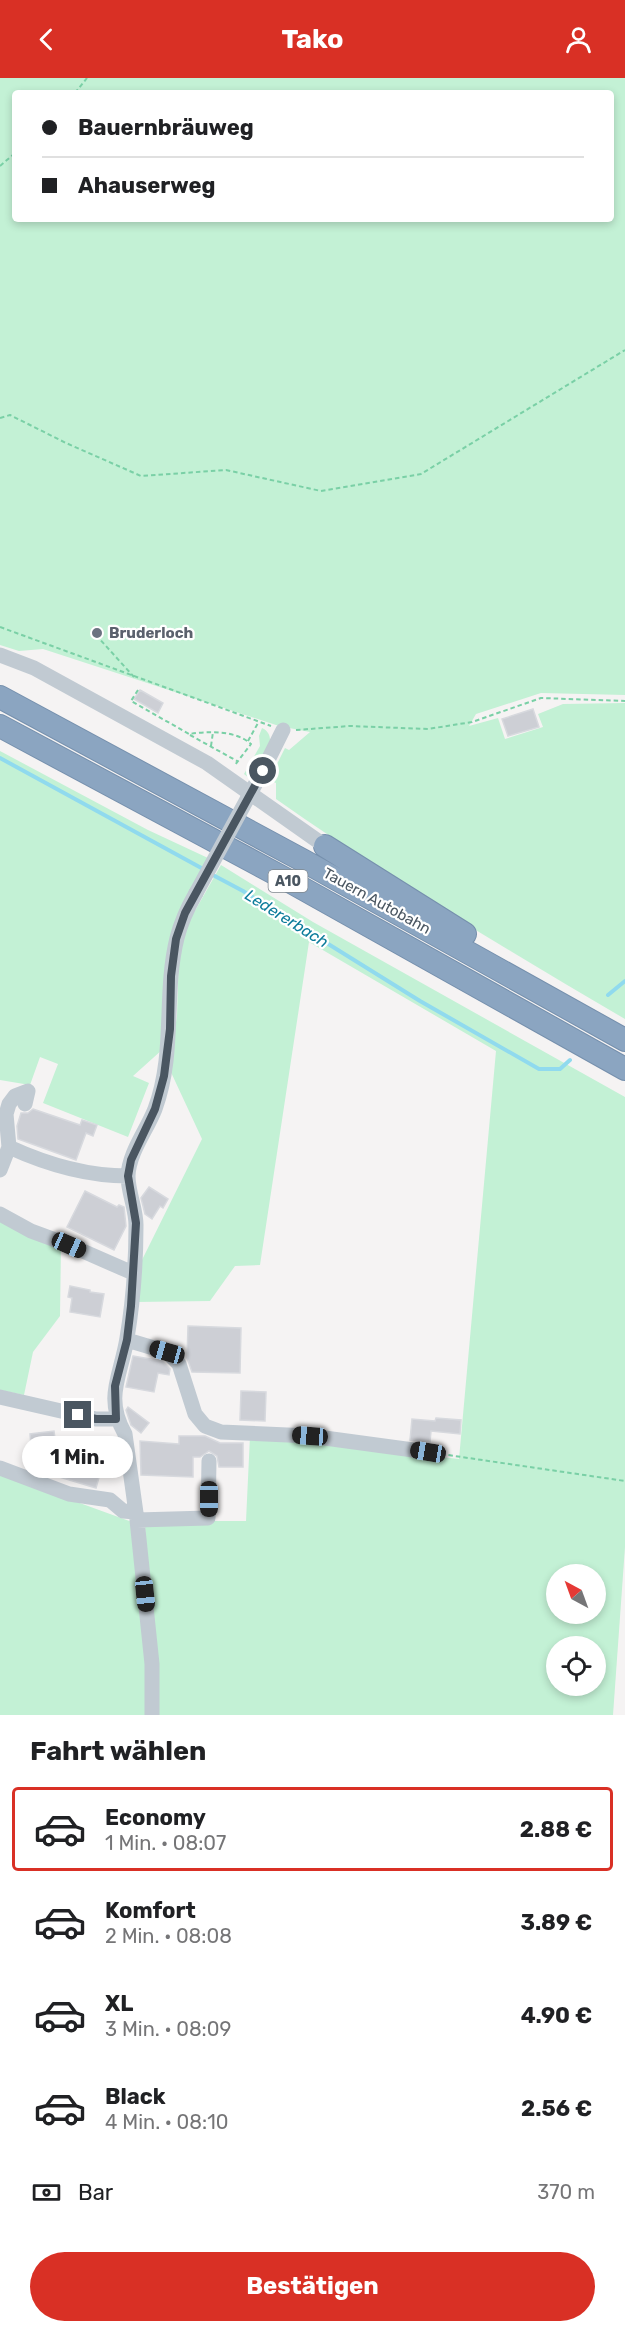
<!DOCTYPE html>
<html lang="de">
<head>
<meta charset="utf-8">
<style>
  :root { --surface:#fff; --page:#f6f6f6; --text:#202124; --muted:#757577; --line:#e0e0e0; --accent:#d93025 }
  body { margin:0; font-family:Rubik,sans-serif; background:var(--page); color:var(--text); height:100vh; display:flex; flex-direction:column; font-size:22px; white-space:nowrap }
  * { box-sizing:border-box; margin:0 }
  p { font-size:20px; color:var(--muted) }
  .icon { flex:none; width:33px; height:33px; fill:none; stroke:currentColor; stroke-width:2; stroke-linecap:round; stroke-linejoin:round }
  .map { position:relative; height:1637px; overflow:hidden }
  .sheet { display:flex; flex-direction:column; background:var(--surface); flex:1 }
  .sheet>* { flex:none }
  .hud { position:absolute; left:12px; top:12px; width:602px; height:132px; border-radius:6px; box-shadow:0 3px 9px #0003; display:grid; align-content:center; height:132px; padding:0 30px; background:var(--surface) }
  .needle { width:39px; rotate:319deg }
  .fabs { position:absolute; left:546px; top:1486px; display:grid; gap:12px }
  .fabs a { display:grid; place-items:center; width:60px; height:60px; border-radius:50%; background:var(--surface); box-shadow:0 3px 9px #0003; font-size:30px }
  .end { position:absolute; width:27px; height:27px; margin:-14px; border:8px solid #4a5661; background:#fff; box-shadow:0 0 0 3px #fff }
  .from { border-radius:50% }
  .bubble { position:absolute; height:42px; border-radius:21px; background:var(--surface); box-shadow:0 3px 9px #0003; font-size:20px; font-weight:700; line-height:42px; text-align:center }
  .car { position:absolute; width:18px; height:36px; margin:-18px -9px; border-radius:8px; box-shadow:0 0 4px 2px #0007; background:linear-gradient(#222 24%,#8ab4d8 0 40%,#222 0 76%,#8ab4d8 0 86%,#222 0) }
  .hud b { display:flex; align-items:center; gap:21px; height:57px; font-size:22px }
  .hud b+b { border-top:2px solid var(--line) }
  .hud i { width:15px; height:15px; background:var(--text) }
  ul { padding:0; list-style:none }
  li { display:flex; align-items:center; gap:18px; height:84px; margin:0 12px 9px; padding:0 18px; border:3px solid transparent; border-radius:6px }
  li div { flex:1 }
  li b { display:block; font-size:22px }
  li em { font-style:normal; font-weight:700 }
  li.current { border-color:var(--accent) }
  li>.icon { width:54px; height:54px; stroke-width:1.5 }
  h2 { padding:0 30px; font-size:27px; line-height:72px }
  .pay { display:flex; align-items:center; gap:15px; height:66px; padding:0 30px; font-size:22px }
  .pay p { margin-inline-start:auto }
  .primary-button { display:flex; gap:12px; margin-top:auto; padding:12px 30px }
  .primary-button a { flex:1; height:69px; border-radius:36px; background:var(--accent); color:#fff; font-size:24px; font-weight:700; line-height:69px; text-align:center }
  header { display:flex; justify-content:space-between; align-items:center; height:78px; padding:0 30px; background:var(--accent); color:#fff; font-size:27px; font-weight:700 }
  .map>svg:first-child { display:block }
  .green { fill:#c3f1d5; fill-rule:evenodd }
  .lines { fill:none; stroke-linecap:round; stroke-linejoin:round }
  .stream { stroke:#90daee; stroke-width:4 }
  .building { fill:#cdcfd5; stroke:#d7d9de; stroke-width:1.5 }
  .highway-casing { stroke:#7690ad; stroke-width:24 }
  .path { stroke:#7ad0a6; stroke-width:2; stroke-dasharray:4.5 3; stroke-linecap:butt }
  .minor { stroke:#c1cad2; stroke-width:15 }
  .highway { stroke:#8ba5c1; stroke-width:22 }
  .minor-bridge { stroke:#c1cad2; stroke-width:15 }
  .route { stroke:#4a5661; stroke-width:8 }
  .worship-dot { fill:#6b7280; stroke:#fff; stroke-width:2 }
  .labels { text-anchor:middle; stroke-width:4.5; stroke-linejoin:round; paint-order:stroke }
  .shield { fill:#fff; stroke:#808990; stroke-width:1.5 }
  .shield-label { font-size:14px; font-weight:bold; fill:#4a5661 }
  .worship-label { font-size:15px; font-weight:bold; fill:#5b616d; stroke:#fff; text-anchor:start }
  .street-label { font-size:15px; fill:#4a5661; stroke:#fff }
  .water-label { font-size:16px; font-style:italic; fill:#0c7c9b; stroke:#fff }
</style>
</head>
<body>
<header><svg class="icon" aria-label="back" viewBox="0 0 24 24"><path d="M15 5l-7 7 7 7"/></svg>Tako<svg class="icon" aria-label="person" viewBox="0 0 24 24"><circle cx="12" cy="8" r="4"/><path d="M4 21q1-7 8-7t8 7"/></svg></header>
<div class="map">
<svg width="625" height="1637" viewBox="0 0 625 1637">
  <rect width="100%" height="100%" fill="#f5f3f3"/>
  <!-- green -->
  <path class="green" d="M0,0h625v617l-84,-2 -65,21 -7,12 29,-8 7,21 38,-12 -5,-13 25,-10 62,-1v316c-119,-69 -236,-141 -349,-220v-16l-7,-3 16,-32 4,2 21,-18 -31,-6 -236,-77 -24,2 -19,-6zM15,15h595v126h-595z
    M262,650c21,10 -5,39 -12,51l-6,-5 16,-28 -1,-10z
    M0,673l148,79 60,28 -21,38 -24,153 -30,27 16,7 -21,54 -85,-34 15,-39 -18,-7 -10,28 -30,-5z
    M221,787l92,57 312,175v450l-12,168h-458l-10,-189 10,-5h91l4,-85 209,23 37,-408 -187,-109 -49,323 -25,1 -25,35 -74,1 2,-34 64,-129 -33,-71 8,-52 2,-64 9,-29zM556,1497h40v39h-40zM556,1569h40v39h-40z
    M0,1140l61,27 -1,71 -27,36 -9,43 -24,-5z
    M0,1396l132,48 16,139 -1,54h-147z"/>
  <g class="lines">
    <!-- stream -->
    <path class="stream" d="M0,680l205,112
      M211,796l32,17 177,110 119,68h21l10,-9
      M608,917l17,-14"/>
  </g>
  <!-- building -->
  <path class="building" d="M140,612l23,13 -5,10 -24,-14z
    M533,631l6,18 -31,9 -6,-17z
    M33,1031l47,16 2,-5 15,5 -4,11 -7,-3 -10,27 -58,-21 -1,-13 4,-13h7z
    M149,1109l19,12 -5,9 -3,-2 -8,13 -7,-5 -4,-16z
    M85,1113l32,16 2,-2 5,2 2,19 -12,24 -47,-23z
    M70,1208l20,4v2l14,2 -4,23 -30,-5 2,-14 -4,-1z
    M188,1248l53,2 -1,45 -48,-1 -5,-14z
    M133,1278l29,5 8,8 -1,6 -11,-2 -4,19 -28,-5z
    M241,1313l25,1 -1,29 -25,-1z
    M128,1329l21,16 -8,10 -10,-8 -5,-15z
    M436,1340l25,2 -1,14 -29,-3 -1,11 -20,-2 2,-21 23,2z
    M54,1353l2,15 48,14 -8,28 -40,-12 6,-22 -30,2 -2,-22z
    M179,1358h26l15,7h23v24h-24l-2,-11 -8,-5 -9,6h-7v20l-52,-2 -1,-34 39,3z"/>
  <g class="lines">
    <defs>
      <path id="highway" d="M0,619l304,164 321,179
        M0,648l291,156 334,187
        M325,768l140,88"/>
    </defs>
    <!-- highway casing -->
    <use href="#highway" class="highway-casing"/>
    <!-- path -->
    <path class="path" d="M75,15l12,-15
      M0,88l15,-13
      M0,340l10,-3 56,28 75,33 85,-6 95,21 100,-17 204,-124
      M0,549l271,99
      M96,557l38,42
      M138,612l-7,11 58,33c19,-3 46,-4 62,10l-16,21
      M296,652l54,-4 78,3 44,-7 69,-24 84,3
      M190,657l47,26
      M248,663l10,-18
      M211,668l2,-14
      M441,1376l184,27"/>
    <!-- minor -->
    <path class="minor" d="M0,577l34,13 173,95 118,83
      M263,692l20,-40
      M9,1069c37,17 77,29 119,29
      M0,1092l9,-23 -3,-33 3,-10 6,-8 13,-5 -3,13
      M0,1136l31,17 38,14 64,28
      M127,1262l40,12 12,12 16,50 10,12 16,6 89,4 118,16
      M0,1319l96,22h20
      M0,1390l69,26 41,6 13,11 13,1
      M137,1442l71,-2 1,-57
      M152,1637v-51l-15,-144 -12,-86c-21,-37 -4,-58 2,-96 6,-36 9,-76 9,-113 0,-16 -8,-33 -8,-49 1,-24 19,-46 27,-67 21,-57 8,-114 22,-171 4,-16 11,-31 19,-45"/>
    <!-- highway -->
    <use href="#highway" class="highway"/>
    <!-- minor-bridge -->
    <path class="minor-bridge" d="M196,815l67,-123"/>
  </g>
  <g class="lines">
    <!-- route -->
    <path class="route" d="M78,1337l18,4h20l-1,-33 12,-46 4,-34 5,-83 -8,-47 3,-16 24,-51 9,-33 6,-47 1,-53 5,-37 9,-26 78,-142"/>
  </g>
  <!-- markers -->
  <circle class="worship-dot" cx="97" cy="555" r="6"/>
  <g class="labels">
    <!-- shield labels -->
    <rect class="shield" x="268.5" y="792" width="39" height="22" rx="4.5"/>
    <g class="shield-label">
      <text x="288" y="808">A10</text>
    </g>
    <!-- worship labels -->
    <g class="worship-label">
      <text x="109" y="560">Bruderloch</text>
    </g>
    <!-- street labels -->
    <g class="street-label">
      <text transform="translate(377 823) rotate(29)" y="5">Tauern Autobahn</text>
    </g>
    <!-- water labels -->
    <g class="water-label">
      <text transform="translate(287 840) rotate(32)" y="6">Ledererbach</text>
    </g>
  </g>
</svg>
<div class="fabs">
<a><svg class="needle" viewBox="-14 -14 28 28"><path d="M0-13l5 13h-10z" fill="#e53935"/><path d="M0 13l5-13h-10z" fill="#757577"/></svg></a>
<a><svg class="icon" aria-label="locate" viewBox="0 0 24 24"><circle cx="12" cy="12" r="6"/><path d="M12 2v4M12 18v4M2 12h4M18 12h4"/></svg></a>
</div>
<i class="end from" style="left:263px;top:693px"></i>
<i class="end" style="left:78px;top:1337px"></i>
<div class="bubble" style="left:22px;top:1358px;width:111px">1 Min.</div>
<i class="car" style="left:69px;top:1167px;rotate:114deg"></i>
<i class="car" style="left:167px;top:1274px;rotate:286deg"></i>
<i class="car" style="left:310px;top:1358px;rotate:274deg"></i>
<i class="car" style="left:428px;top:1374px;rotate:279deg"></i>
<i class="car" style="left:209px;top:1421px;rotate:180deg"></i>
<i class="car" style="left:145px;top:1516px;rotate:174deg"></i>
<div class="hud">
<b><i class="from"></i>Bauernbräuweg</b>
<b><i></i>Ahauserweg</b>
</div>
</div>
<section class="sheet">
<h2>Fahrt wählen</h2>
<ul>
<li class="current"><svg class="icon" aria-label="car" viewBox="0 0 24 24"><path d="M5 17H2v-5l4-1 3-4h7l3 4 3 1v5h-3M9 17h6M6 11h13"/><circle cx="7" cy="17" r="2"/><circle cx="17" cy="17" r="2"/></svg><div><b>Economy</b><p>1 Min. · 08:07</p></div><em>2.88 €</em></li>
<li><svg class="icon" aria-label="car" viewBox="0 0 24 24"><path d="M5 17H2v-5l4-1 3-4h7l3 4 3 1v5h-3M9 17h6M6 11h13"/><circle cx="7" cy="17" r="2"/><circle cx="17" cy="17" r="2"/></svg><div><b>Komfort</b><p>2 Min. · 08:08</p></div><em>3.89 €</em></li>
<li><svg class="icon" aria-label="car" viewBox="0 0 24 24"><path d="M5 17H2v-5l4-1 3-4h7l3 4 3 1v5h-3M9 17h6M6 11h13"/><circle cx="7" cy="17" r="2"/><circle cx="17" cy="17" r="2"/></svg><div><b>XL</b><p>3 Min. · 08:09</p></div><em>4.90 €</em></li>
<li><svg class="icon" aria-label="car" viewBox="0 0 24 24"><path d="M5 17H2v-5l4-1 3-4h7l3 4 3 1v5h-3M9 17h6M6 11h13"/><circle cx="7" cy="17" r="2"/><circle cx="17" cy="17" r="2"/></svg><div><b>Black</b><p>4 Min. · 08:10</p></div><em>2.56 €</em></li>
</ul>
<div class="pay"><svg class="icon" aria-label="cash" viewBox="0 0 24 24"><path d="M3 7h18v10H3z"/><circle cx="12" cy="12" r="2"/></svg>Bar<p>370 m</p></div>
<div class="primary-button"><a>Bestätigen</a></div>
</section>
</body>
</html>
